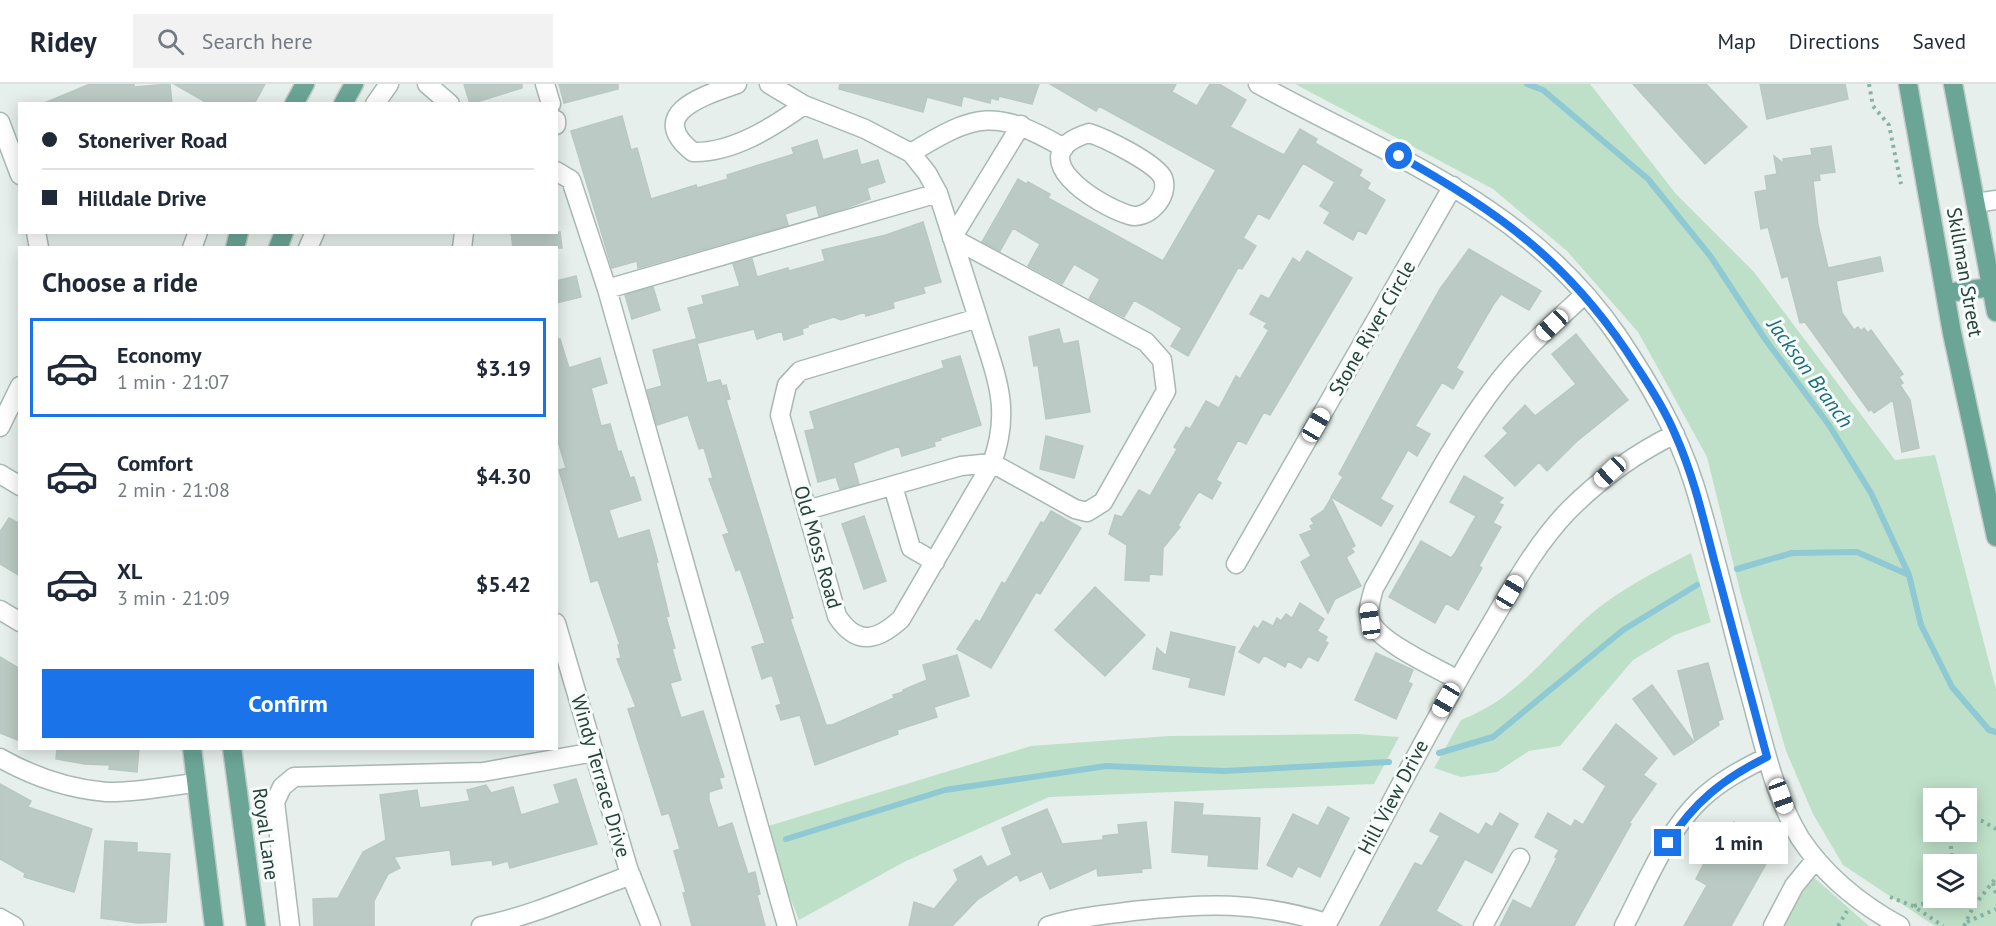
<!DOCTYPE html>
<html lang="en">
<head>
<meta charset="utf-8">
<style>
  :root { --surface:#fff; --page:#f2f2f3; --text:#1f2937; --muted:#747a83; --line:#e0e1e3; --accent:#1a73e8 }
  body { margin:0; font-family:"PT Sans",sans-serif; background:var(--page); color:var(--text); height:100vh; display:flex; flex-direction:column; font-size:22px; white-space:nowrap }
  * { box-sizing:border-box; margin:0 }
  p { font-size:20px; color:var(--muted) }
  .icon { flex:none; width:33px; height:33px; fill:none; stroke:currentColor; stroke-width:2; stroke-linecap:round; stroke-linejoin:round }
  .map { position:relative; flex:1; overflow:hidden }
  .details { position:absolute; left:18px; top:162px; width:540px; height:504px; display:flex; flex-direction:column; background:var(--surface); border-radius:0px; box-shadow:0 3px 15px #0003 }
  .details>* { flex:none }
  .guide { position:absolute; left:18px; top:18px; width:540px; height:132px; border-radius:0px; box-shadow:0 3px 15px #0003; display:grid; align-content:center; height:132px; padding:0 24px; background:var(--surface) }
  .controls { position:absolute; left:1923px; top:704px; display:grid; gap:12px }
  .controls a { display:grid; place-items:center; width:54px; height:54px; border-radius:0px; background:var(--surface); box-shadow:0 3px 15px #0003; font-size:30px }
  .end { position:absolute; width:27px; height:27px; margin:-14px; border:8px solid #1a73e8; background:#fff; box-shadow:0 0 0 3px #fff }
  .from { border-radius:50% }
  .bubble { position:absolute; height:42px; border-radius:0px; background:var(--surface); box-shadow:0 3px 15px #0003; font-size:20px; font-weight:700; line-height:42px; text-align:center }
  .car { position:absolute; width:18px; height:36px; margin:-18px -9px; border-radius:8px; box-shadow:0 0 4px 2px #0007; background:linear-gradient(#fff 24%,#345 0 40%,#fff 0 76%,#345 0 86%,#fff 0) }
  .guide b { display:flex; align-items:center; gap:21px; height:57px; font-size:22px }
  .guide b+b { border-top:2px solid var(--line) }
  .guide i { width:15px; height:15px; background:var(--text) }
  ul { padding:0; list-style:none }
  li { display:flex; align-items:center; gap:18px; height:99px; margin:0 12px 9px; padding:0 12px; border:3px solid transparent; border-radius:0px }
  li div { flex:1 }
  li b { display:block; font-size:22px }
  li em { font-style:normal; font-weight:700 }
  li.selected { border-color:var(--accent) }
  li>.icon { width:54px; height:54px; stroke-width:1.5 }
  h2 { padding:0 24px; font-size:27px; line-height:72px }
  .action { display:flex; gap:12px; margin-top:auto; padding:12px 24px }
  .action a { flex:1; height:69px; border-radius:0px; background:var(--accent); color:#fff; font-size:24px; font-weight:700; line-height:69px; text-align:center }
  header { display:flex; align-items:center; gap:36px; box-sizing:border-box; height:84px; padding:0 30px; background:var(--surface); border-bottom:2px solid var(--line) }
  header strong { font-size:28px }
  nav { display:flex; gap:33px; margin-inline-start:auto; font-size:21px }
  .search { width:420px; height:54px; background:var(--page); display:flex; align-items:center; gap:15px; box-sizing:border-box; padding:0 21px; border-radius:0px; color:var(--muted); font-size:22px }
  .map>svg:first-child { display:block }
  .green { fill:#bfe0c8; fill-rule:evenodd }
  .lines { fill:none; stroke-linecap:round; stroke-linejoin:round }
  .stream { stroke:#8ec9d4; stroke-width:6 }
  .building { fill:#bbcac4; stroke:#b8c9c2; stroke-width:1.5 }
  .minor-casing { stroke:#a8b8b2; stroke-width:21 }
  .major-casing { stroke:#c2cac8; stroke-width:21 }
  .path { stroke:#86b3a5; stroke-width:4; stroke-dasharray:3 4.5; stroke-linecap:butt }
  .minor { stroke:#fff; stroke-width:18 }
  .major { stroke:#6aa596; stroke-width:18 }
  .route { stroke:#1a73e8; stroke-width:8 }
  .labels { text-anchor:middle; stroke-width:6; stroke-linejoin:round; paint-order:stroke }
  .street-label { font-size:20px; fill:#24423a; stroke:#f7fbf9 }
  .water-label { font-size:21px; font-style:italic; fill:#1c6f80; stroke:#f7fbf9 }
</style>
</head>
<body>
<header>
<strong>Ridey</strong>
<div class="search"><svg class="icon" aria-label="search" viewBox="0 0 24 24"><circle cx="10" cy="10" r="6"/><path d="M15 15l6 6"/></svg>Search here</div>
<nav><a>Map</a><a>Directions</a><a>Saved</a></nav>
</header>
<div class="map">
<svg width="1996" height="842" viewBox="0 0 1996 842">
  <rect width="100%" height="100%" fill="#e6efeb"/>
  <!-- green -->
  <path class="green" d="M1295,0h295l86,110 78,78 141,188 40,-5 61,234v237h-61l-92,-61 -30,-51 -27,-63 -46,-160 -33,-134 -69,-125 -71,-81 -74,-62zM1934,714h32v33h-32zM1934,780h32v33h-32z
    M1691,469l20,69 -36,13 -42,25 -73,86 -31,5 -32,21 -36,5 -27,-9 27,-48c53,-20 82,-61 121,-98 32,-30 71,-49 109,-69z
    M1357,650l42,3 -25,47 -325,13 -145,65 -105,58 -37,-92 269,-82 138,-10z
    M1809,789l60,53h-88z"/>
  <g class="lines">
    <!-- stream -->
    <path class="stream" d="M1527,0l16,6 105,89 63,78 54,82 64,86 42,68 38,82 12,50 31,62 37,43 7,2
      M1737,485l55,-16 65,-1 52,23
      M1439,669l54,-16 130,-107 74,-45
      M786,755l159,-49 161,-24 118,5 165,-9"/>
  </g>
  <!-- building -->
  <path class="building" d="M90,0h44v3l36,-3 2,20h-130z
    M174,0h91l-11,20h-45z
    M464,0h58v4l-52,16z
    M559,0h59v5l-54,14z
    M840,0h199l-7,20 -33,-8 -1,4 -7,-2 -1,5 -27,-7 -2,10 -34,-9 -4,15 -84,-23z
    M1050,0h126l-4,8 25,14 13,-22h9l27,16 -16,27 54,28 16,-26 17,10 -2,4 47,27 -3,6 11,7 -3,6 18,11 -19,34 -8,-4 -5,10 -29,-17 6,-11 -10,-6 15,-24 -32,-19 -34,56 -11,-6 -15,25 13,8 -14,23 -4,-1 -50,88 -17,-10 11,-18 -30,-18 -18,-10 -10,17 -35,-18 11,-20 -26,-15 -12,20 -34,-18 12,-22 -27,-16 -13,23 -18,-9 36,-63 8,5 2,-2 22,12 -2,4 115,63 53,-91 -117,-64 -3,5z
    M1633,0h73l41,43 -42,37z
    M1760,0h85l3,15 -81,20z
    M622,32l9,34 6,-2 14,51 45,-14 1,3 31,-9 -1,-4 67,-21 -2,-6 25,-8 6,20 34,-10 4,15 17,-5 7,22 -18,6 3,11 -24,9 -27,8 -3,-11 -31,9 3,11 -150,43 -1,-7 -25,7 -41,-137z
    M1831,62l4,26 -16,2 1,6 -7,1 5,44 10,43 52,-11 3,14 -47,10 6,32 12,17 4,-3 3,4 3,-3 4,5 3,-3 32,44 -4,3 4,6 -3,2 10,15 9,48 -17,4 -9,-52 -19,13 -3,-4 -2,2 -64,-89 -5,1 -12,-47 -6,2 -14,-51 -7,2 -6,-37 12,-2 -2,-14 12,-2 -3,-18 10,8 -1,-5 29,-4 -1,-6z
    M923,138l18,60 -18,5 2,6 -32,9 1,6 -28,8 -1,-4 -24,8 -7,-3 -26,8v2l-6,2 1,5 -19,6 -2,-9 -25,8 -3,-10 -56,14 -10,-35 16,-4 -2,-8 38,-10 -7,-22 19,-5 5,18 31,-9 1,3 36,-10 -3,-11 64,-15z
    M511,148h49l2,16h-49z
    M1469,165l72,42 -12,19 -28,-16 -8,11 -37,63 7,4 -10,17 -11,-7 -27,44 15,8 -13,22 -9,-6 -28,49 13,7 -12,20 -50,-29 12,-20 -4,-3 66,-123 35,-62z
    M1307,167l45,27 -82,137 -6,-3 -18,32 -8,-4 -22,40 5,3 -9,16 -12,-7 -3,2 -19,31 2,2 -17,21 -1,27 -13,-1v7l-24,-1 2,-35 -18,-11 6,-19 7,2 17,-27 11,6 27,-47 -3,-2 12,-20 4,2 16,-28 13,7 17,-32 4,3 29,-49 -5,-3 3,-4 -17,-9 11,-19 8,4 24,-41 7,5z
    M576,192l5,21 -25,6v-22z
    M653,203l7,23 -28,9 -7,-24z
    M1059,245l4,15 15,-3 12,71 -44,7 -8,-54 -4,1 -5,-29z
    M1576,250l52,66 -52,42 -29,29 -8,-9 -24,24 -30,-30 23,-23 -5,-5 22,-23 10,11 41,-32 -24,-30z
    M556,255h4l9,29 31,-10 7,25 -16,5 10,38 9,-2 8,28 3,-1 9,27 4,-1 7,23 -32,10 9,29 31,-9 9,32 -2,1 13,53 -3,1 9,31 -3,1 9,31 -11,3 11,35 22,-7 21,66 -5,1 3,10 -13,4v8l9,28 14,-5 16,51 7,-2 5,22 -3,1 8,31h-73l-9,-33 3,-1 -12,-41 6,-2 -11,-36 -7,2 -20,-62 -14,-44 8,-2 -19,-48 4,-1 -3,-13h2l-22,-65 -7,2 -32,-112 7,-2 -10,-33z
    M696,255l11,44 13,-3 2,6 4,-1 4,14 -4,1 67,218 -3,1 36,106h6l62,-27 -1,-3 10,-3v-2l24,-10 -4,-15 34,-10 12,41 -35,11 3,10 -40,13 1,4 -83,31 -15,-50 -19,5 -5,-14 5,-2 -9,-29 -10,4 -10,-32 13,-4 -19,-57 -6,-17 -4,2 -13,-36 6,-2 -20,-54 4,-1 -9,-30 -5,1 -11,-34 -31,10 -10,-35 15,-4 -9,-36z
    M960,272l21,69 -41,13 1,2 -7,2 1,4 -33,10 -3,-10 -46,17 6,21 -19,5 -4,-12 -18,5 -13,-51 10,-2 -5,-17 134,-44 -2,-7z
    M1046,352l37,10 -9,32 -34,-9z
    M1464,392l39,22 -5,5 5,2 -10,18 8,4 -22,39 3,2 -24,42 -12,-7 -11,20 -46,-26 32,-56 30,17 4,-5 21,-37 -26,-14z
    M1331,414l24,48 -4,2 3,4 -8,5 15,29 -26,13 -7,14 -27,-51 10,-6 -11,-21 12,-5 -2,-4 4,-2 -3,-5 13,-9z
    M1051,427l30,17 -41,66 -4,-2 -45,76 -34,-19 19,-29 4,2 22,-40 3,2 36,-62 3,1z
    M864,432l22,65 -22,8 -22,-65z
    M9,434l11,6v52l-20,-12v-32z
    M1095,503l50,48 -40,41 -50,-46z
    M1300,519l24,16 -7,12 10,6 -2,4 3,2 -10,18 -10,-5 -7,12 -13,-7 -3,6 -21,-12 -5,8 -20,-11 15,-26 4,3 5,-8 10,5 4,-8 4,3 5,-7 6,4z
    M1171,548l64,15 -11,48 -35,-8 2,-9 -38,-9 4,-21 9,8z
    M1376,569l37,17 -5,12 4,2 -16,35 -41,-19z
    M0,573l20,12v72l-20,-8z
    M1708,579l15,56 -5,2 1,4 -24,16 -17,-70z
    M1652,601l42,57 -20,13 -41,-56z
    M1616,640l41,34 -14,17 13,9 -27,39 2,1 -57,102h-74l13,-26 18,9 26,-51 -2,-1 4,-7 -24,-13 13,-24 23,14 4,-7 8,5 23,-39 -23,-17z
    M57,664h82l-2,24 -28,-3 1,-4 -25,-1 -29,-5z
    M576,695l21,65 -87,24 -2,-7 -15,4 -1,-5 -40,5 -2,-15 -56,7 6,11 -12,6 -14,27v25h-60l-1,-27 25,-1 25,-46 23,-12 -6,-45 37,-5 3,18 50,-7 -3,-11 19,-5 5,8 22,-6 8,28 39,-12 -6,-18z
    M0,700l31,17 -3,6 64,22 -18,63 -50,-15 1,-4 -25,-14z
    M1175,718l28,2 -1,11 58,3 -3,51 -49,-3 1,-11 -37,-3z
    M1328,723l21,11 -29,59 -22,-11 -6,11 -25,-12 26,-51 25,12z
    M1047,725l15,35 41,-4v-4l16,-2 -1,-9 28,-3 5,46 -10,1 1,3 -44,4 -1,-8 -47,21 -8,-18 -22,10 -3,-7 -39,25 -26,27h-43l5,-24 20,7 24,-29 -4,-10 27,-14 6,11 25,-12 -10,-27z
    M1440,729l39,22 7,-12 6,4 8,-14 18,11 -26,49 -27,-14 -29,52 26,15h-82l35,-63 7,3 18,-30 -10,-5z
    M1734,738l42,24 -45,80h-47l23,-41 -11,-6 21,-41 3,2 4,-8 3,1z
    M105,757l32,2v9l33,2 -4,68 -28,1 -37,-5z"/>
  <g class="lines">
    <defs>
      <path id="minor" d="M427,0l23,20
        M545,0l6,20
        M737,0c-31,11 -93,29 -44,68 40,1 80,-25 111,-47
        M769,0l35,21 61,24 46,24 16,20 11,20 40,125
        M1258,0c133,73 268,119 359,251 31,46 60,95 77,149 22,71 38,145 58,217 12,45 23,96 48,137 25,38 60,66 100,88
        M375,20l14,-20
        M556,36v5
        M0,38l20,53
        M1089,49c16,5 67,30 74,45 7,19 -16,43 -34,37 -33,-10 -111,-60 -40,-82z
        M911,69c65,-40 84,-45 153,-5
        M556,87l15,9 36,109 180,637
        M1976,119l20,-3
        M36,148l3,16
        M192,164l6,-16
        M308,164l7,-16
        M462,164l2,-16
        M607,205l331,-96
        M978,234c16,55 35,88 14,145l-91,156c-23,21 -44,28 -64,-3l-57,-201 7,-30 13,-14z
        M0,343l20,-41
        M0,390l20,12
        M893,402l18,62 24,14
        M807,426l154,-44 31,-3 83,46 12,3 16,-10 63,-111 -4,-31 -16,-18 -194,-104 69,-113
        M1236,480l217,-378
        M0,526l20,12
        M556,539l72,245 23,58
        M1458,596c-21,-12 -80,-38 -88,-60 -3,-10 1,-21 4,-32 40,-69 75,-143 125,-207 25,-32 56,-59 86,-87
        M0,674c32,18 70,31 106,34 29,1 61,-6 89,-9
        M0,834l14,8
        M290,842l-15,-124 7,-15 12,-10 189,-5 111,-20
        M481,842c52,-10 100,-33 150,-51
        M1048,842c28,-9 56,-11 85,-15 75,-8 121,-10 194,12
        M1326,842c52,-98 102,-196 159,-292 25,-42 49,-88 84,-124 32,-32 65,-56 106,-76
        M1483,842l37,-68
        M1624,842c22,-42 42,-94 77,-127 19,-18 42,-30 66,-42
        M1773,842l21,-40 22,-27"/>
      <path id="major" d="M1908,0l44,249 44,204
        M1953,0l43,228
        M294,20l11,-20
        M343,20l11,-20
        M235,164l4,-16
        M278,164l6,-16
        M1946,209l45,-6
        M192,664l22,178
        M232,664l24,178"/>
    </defs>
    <!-- minor casing -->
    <use href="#minor" class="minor-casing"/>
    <!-- major casing -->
    <use href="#major" class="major-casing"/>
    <!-- path -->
    <path class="path" d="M1869,0l4,22 16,19 12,59
      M1966,734l16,3 14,8
      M1949,747l4,33
      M1993,799l3,11
      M1890,813l23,9 30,20
      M1914,822l17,-4 7,-5
      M1967,838l29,-13
      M1838,842l9,-15
      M1964,842l9,-19 23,-29"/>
    <!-- minor -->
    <use href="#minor" class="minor"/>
    <!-- major -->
    <use href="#major" class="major"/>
  </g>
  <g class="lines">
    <!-- route -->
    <path class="route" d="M1399,72c103,57 174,110 238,211 14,21 28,43 38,67 18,40 28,83 39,126 18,65 35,131 53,197 -43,21 -74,46 -99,86"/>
  </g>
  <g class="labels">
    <!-- street labels -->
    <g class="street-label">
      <text transform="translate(1965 188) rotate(80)" y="7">Skillman Street</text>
      <text transform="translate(1372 244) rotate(-60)" y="7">Stone River Circle</text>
      <text transform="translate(818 463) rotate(74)" y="7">Old Moss Road</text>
      <text transform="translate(601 692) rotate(74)" y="7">Windy Terrace Drive</text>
      <text transform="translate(1393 713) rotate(-62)" y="7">Hill View Drive</text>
      <text transform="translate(266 750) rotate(82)" y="7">Royal Lane</text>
    </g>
    <!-- water labels -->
    <g class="water-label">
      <text transform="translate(1810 289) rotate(54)" y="7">Jackson Branch</text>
    </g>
  </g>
</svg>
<div class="controls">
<a><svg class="icon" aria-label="locate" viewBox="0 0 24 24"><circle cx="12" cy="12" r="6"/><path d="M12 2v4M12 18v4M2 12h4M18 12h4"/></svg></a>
<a><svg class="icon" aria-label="layers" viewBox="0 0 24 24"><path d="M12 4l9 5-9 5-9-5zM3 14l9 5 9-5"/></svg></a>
</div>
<i class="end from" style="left:1399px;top:72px"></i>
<i class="end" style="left:1668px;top:759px"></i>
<div class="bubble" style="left:1689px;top:738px;width:99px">1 min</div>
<i class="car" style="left:1552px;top:241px;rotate:227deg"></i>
<i class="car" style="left:1316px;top:341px;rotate:30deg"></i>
<i class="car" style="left:1610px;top:388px;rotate:227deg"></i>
<i class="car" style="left:1510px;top:508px;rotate:31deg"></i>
<i class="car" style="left:1370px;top:537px;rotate:352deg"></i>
<i class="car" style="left:1446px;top:616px;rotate:210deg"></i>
<i class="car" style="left:1781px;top:712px;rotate:160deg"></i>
<div class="guide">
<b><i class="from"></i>Stoneriver Road</b>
<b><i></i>Hilldale Drive</b>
</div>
<section class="details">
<h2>Choose a ride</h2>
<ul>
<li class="selected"><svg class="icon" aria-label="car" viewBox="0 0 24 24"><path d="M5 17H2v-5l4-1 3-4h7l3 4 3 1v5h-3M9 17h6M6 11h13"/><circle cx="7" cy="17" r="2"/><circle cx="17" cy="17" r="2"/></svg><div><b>Economy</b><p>1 min · 21:07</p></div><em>$3.19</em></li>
<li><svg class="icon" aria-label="car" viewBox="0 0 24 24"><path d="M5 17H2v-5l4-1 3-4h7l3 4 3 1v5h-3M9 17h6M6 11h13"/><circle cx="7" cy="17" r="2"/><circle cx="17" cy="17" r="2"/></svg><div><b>Comfort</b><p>2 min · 21:08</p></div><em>$4.30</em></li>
<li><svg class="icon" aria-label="car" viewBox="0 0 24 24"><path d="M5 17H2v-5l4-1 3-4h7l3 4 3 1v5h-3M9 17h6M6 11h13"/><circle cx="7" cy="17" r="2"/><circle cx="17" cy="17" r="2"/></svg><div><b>XL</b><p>3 min · 21:09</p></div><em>$5.42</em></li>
</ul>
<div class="action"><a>Confirm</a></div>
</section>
</div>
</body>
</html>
